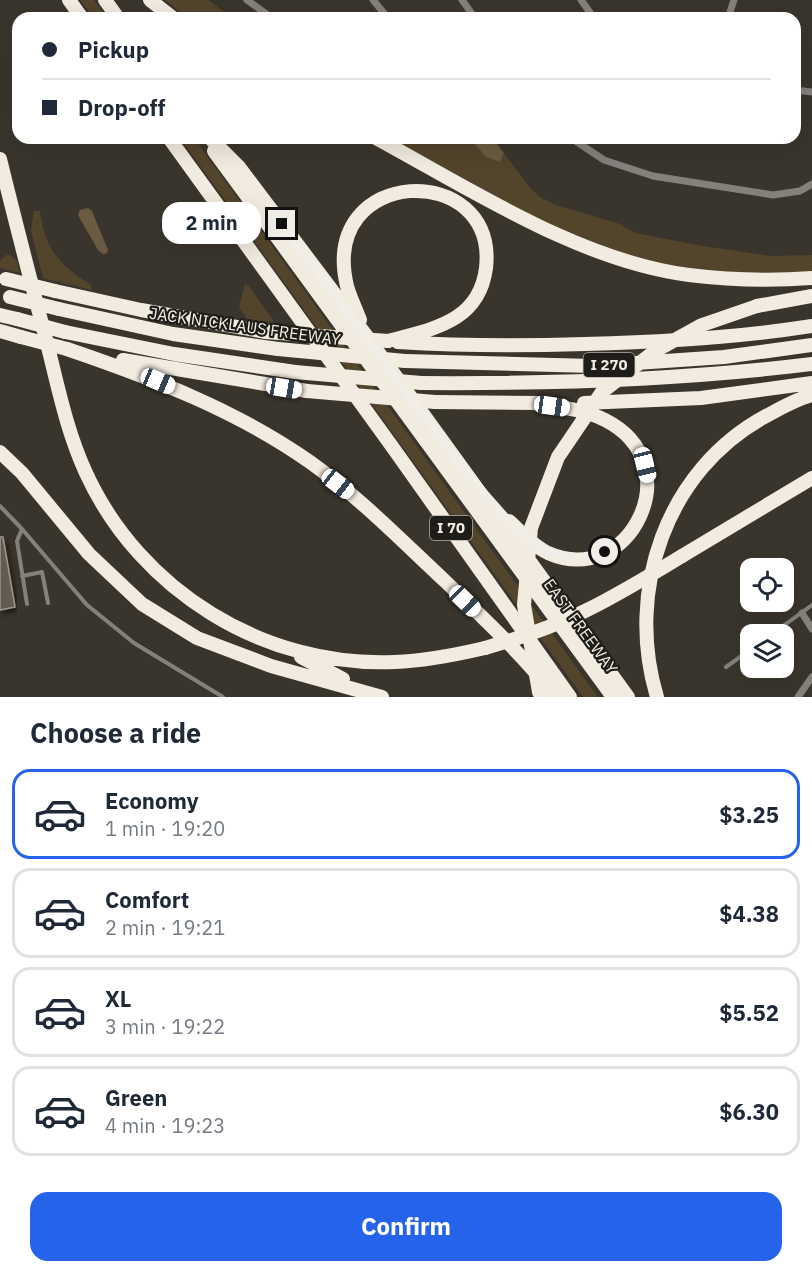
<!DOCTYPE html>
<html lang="en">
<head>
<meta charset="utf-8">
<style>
  :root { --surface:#fff; --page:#f6f6f7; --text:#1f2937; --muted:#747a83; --line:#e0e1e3; --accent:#2563eb }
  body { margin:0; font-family:"IBM Plex Sans",sans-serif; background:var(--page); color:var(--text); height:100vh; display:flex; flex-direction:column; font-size:22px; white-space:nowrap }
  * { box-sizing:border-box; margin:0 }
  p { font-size:20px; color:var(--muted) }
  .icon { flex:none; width:33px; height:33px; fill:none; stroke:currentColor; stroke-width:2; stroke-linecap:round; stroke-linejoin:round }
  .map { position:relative; height:697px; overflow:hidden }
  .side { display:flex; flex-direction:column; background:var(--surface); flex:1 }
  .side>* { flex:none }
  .banner { position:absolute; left:12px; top:12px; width:789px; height:132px; border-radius:18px; box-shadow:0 6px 24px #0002; display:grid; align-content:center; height:132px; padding:0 30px; background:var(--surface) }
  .buttons { position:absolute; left:740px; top:558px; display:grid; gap:12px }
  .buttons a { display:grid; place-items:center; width:54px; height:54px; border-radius:12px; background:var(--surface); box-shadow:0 6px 24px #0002; font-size:30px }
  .end { position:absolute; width:27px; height:27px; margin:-14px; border:8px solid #f1eee8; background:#111; box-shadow:0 0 0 3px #111 }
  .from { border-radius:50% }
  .bubble { position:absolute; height:42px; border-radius:18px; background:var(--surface); box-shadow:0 6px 24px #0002; font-size:20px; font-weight:800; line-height:42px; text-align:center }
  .car { position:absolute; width:18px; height:36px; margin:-18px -9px; border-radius:8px; box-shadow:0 0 4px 2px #0007; background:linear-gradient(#fff 24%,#345 0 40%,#fff 0 76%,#345 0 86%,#fff 0) }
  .banner b { display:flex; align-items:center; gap:21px; height:57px; font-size:22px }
  .banner b+b { border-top:2px solid var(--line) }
  .banner i { width:15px; height:15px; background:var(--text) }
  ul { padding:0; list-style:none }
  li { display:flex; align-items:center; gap:18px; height:90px; margin:0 12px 9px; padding:0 18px; border:3px solid var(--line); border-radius:18px }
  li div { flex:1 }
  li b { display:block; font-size:22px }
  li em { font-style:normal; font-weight:800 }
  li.current { border-color:var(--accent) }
  li>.icon { width:54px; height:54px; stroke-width:1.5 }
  h2 { padding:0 30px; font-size:27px; line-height:72px }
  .button { display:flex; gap:12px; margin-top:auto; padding:12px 30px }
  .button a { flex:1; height:69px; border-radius:18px; background:var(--accent); color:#fff; font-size:24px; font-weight:800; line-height:69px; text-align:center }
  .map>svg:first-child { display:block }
  .green { fill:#53442c }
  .forest { fill:#6b5b41 }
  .building { fill:#625b52; stroke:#9d968b; stroke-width:1.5; filter:url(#shadow) }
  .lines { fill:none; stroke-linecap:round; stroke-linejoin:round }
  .service { stroke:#84817d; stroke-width:4 }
  .minor { stroke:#84817d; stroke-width:7 }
  .motorway { stroke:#f2ebdf; stroke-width:14 }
  .motorway-bridge { stroke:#f2ebdf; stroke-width:14 }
  .route { stroke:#f1eee8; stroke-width:8 }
  .labels { text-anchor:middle; stroke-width:4.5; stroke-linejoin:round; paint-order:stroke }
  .shield { fill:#1f1d18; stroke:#b2afaa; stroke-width:1.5 }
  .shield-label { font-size:15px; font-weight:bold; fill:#f1eee8 }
  .street-label { font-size:16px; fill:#f1eee8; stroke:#1f1d18 }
</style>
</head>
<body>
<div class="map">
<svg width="812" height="697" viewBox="0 0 812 697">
  <defs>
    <filter id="shadow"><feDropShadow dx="2" dy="3" stdDeviation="3" flood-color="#0009"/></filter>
  </defs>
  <rect width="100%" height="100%" fill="#3a352c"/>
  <!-- green -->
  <path class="green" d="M80,0h14l13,18h-13z
    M165,0h43l25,18h-45z
    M180,138h14l404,559h-15z
    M390,138h79l17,19 14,5 4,-9 26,35 11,10 15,7 64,19 15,9 68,13 67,10 42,-1v20l-89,1 -91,-18 -74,-28z
    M34,211h6c4,37 20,55 51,74l1,5 -49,-12 -12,-47z
    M6,255h4l7,6 3,12 -20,-5v-7z
    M245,284l3,1 27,38 -28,-4 -8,-12z"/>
  <!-- forest -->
  <path class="forest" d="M469,138h23l12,15 -4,9 -14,-5z
    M88,208l4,3 16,39 -1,3 -4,1 -5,-4 -20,-35 2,-5z"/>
  <!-- building -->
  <path class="building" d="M0,537h3l12,70 -15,3z"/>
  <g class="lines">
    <!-- service -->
    <path class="service" d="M0,506l22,23 65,76 47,38 89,54
      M22,529l-5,12 10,63
      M22,576l20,-4 6,31
      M772,634l40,-29
      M726,667l24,-17"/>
    <!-- minor -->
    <path class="minor" d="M247,0l25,18
      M373,0l15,18
      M462,0l13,18
      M581,0l13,18
      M728,18l6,-18
      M795,90l17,2
      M571,138l33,22 49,16 120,19 27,-4 12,-7
      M802,613l10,16
      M798,697l14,-20"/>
    <!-- motorway -->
    <path class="motorway" d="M69,0l13,18
      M105,0l13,18
      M150,0l23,18
      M169,138l222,307 179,252
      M210,138l29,29 129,171 260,359
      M376,138c96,52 204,123 313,137 41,5 82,6 123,3
      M214,151l399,546
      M0,159c15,62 31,123 47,184 11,44 20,89 39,130 54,118 179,195 309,189 31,-1 60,-7 90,-14
      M55,291l86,19 125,22
      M757,306l55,-10
      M59,309l114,25 105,15
      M0,315l17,4
      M360,320c-4,-11 -10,-23 -13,-34 -29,-121 151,-126 139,-18 -7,55 -55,61 -98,73
      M0,331l21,6
      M65,332l109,22 121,18
      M398,342c63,4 124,4 187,2 76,-2 152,-6 227,-18
      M67,349c85,29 169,61 243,113 49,35 92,79 136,120 38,37 77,73 110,115
      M123,360l184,31
      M405,361l187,5 132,-9 88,-12
      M421,383c131,1 261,-3 391,-19
      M435,402l106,1
      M584,403l117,-5 111,-15
      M0,452l22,21 67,81 53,50 55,34 74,28 111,31
      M509,521c12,11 24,25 39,32 82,36 144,-89 57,-133 -22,-11 -47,-13 -71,-17
      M682,556l130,-78
      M301,657l42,22
      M657,697c-32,-106 9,-227 109,-281 15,-8 30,-17 46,-21"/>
    <!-- motorway-bridge -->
    <path class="motorway-bridge" d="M6,279l49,12
      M10,297l49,12
      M17,319l48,13
      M266,332l122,9
      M21,337l46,12
      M278,349l127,12
      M295,372l126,11
      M307,391l128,11
      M485,648c35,-10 71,-22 104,-39 32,-16 63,-35 93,-53
      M542,697l-3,-5 -15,-87 7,-77 27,-71 44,-65 53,-41 47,-26 55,-19"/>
  </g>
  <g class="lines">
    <!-- route -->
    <path class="route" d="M282,224l186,251 40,45 17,17 23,15 28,6 15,-1 14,-5"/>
  </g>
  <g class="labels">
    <!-- shield labels -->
    <g class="shield">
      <rect x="583.5" y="353" width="51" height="24" rx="4.5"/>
      <rect x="430" y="516" width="42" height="24" rx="4.5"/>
    </g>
    <g class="shield-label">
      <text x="609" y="370">I 270</text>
      <text x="451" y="533">I 70</text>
    </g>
    <!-- street labels -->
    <g class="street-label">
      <text transform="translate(245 326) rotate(8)" y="6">JACK NICKLAUS FREEWAY</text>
      <text transform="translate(581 626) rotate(54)" y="6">EAST FREEWAY</text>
    </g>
  </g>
</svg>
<div class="buttons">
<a><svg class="icon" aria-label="locate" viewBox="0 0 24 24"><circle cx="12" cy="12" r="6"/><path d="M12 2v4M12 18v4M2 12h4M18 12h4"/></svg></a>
<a><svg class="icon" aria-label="layers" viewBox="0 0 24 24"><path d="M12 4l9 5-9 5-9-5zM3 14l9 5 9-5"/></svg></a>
</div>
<i class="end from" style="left:605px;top:552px"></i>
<i class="end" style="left:282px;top:224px"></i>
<div class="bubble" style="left:162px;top:202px;width:99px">2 min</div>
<i class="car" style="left:158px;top:381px;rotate:113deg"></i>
<i class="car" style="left:284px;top:388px;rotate:99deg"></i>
<i class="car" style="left:552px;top:406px;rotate:98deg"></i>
<i class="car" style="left:645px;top:465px;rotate:166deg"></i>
<i class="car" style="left:338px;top:484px;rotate:128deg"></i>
<i class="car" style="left:465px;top:601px;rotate:134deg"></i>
<div class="banner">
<b><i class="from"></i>Pickup</b>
<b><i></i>Drop-off</b>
</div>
</div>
<section class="side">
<h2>Choose a ride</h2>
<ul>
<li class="current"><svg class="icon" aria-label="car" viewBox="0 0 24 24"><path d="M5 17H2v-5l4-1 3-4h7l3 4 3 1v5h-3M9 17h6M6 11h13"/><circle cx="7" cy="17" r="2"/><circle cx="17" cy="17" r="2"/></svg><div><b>Economy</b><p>1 min · 19:20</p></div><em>$3.25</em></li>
<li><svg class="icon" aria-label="car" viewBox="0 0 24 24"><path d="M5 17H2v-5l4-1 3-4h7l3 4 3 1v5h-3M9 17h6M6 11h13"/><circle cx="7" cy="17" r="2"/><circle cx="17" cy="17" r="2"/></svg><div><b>Comfort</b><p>2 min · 19:21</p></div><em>$4.38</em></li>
<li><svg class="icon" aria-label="car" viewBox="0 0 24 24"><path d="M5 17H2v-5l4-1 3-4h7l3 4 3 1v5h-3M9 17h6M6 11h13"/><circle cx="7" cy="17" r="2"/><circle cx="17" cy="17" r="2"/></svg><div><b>XL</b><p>3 min · 19:22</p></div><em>$5.52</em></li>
<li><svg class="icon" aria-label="car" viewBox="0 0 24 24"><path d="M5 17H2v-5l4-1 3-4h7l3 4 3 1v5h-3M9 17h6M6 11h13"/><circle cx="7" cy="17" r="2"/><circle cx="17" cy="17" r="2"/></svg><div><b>Green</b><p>4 min · 19:23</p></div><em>$6.30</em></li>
</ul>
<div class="button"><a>Confirm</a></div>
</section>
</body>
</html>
